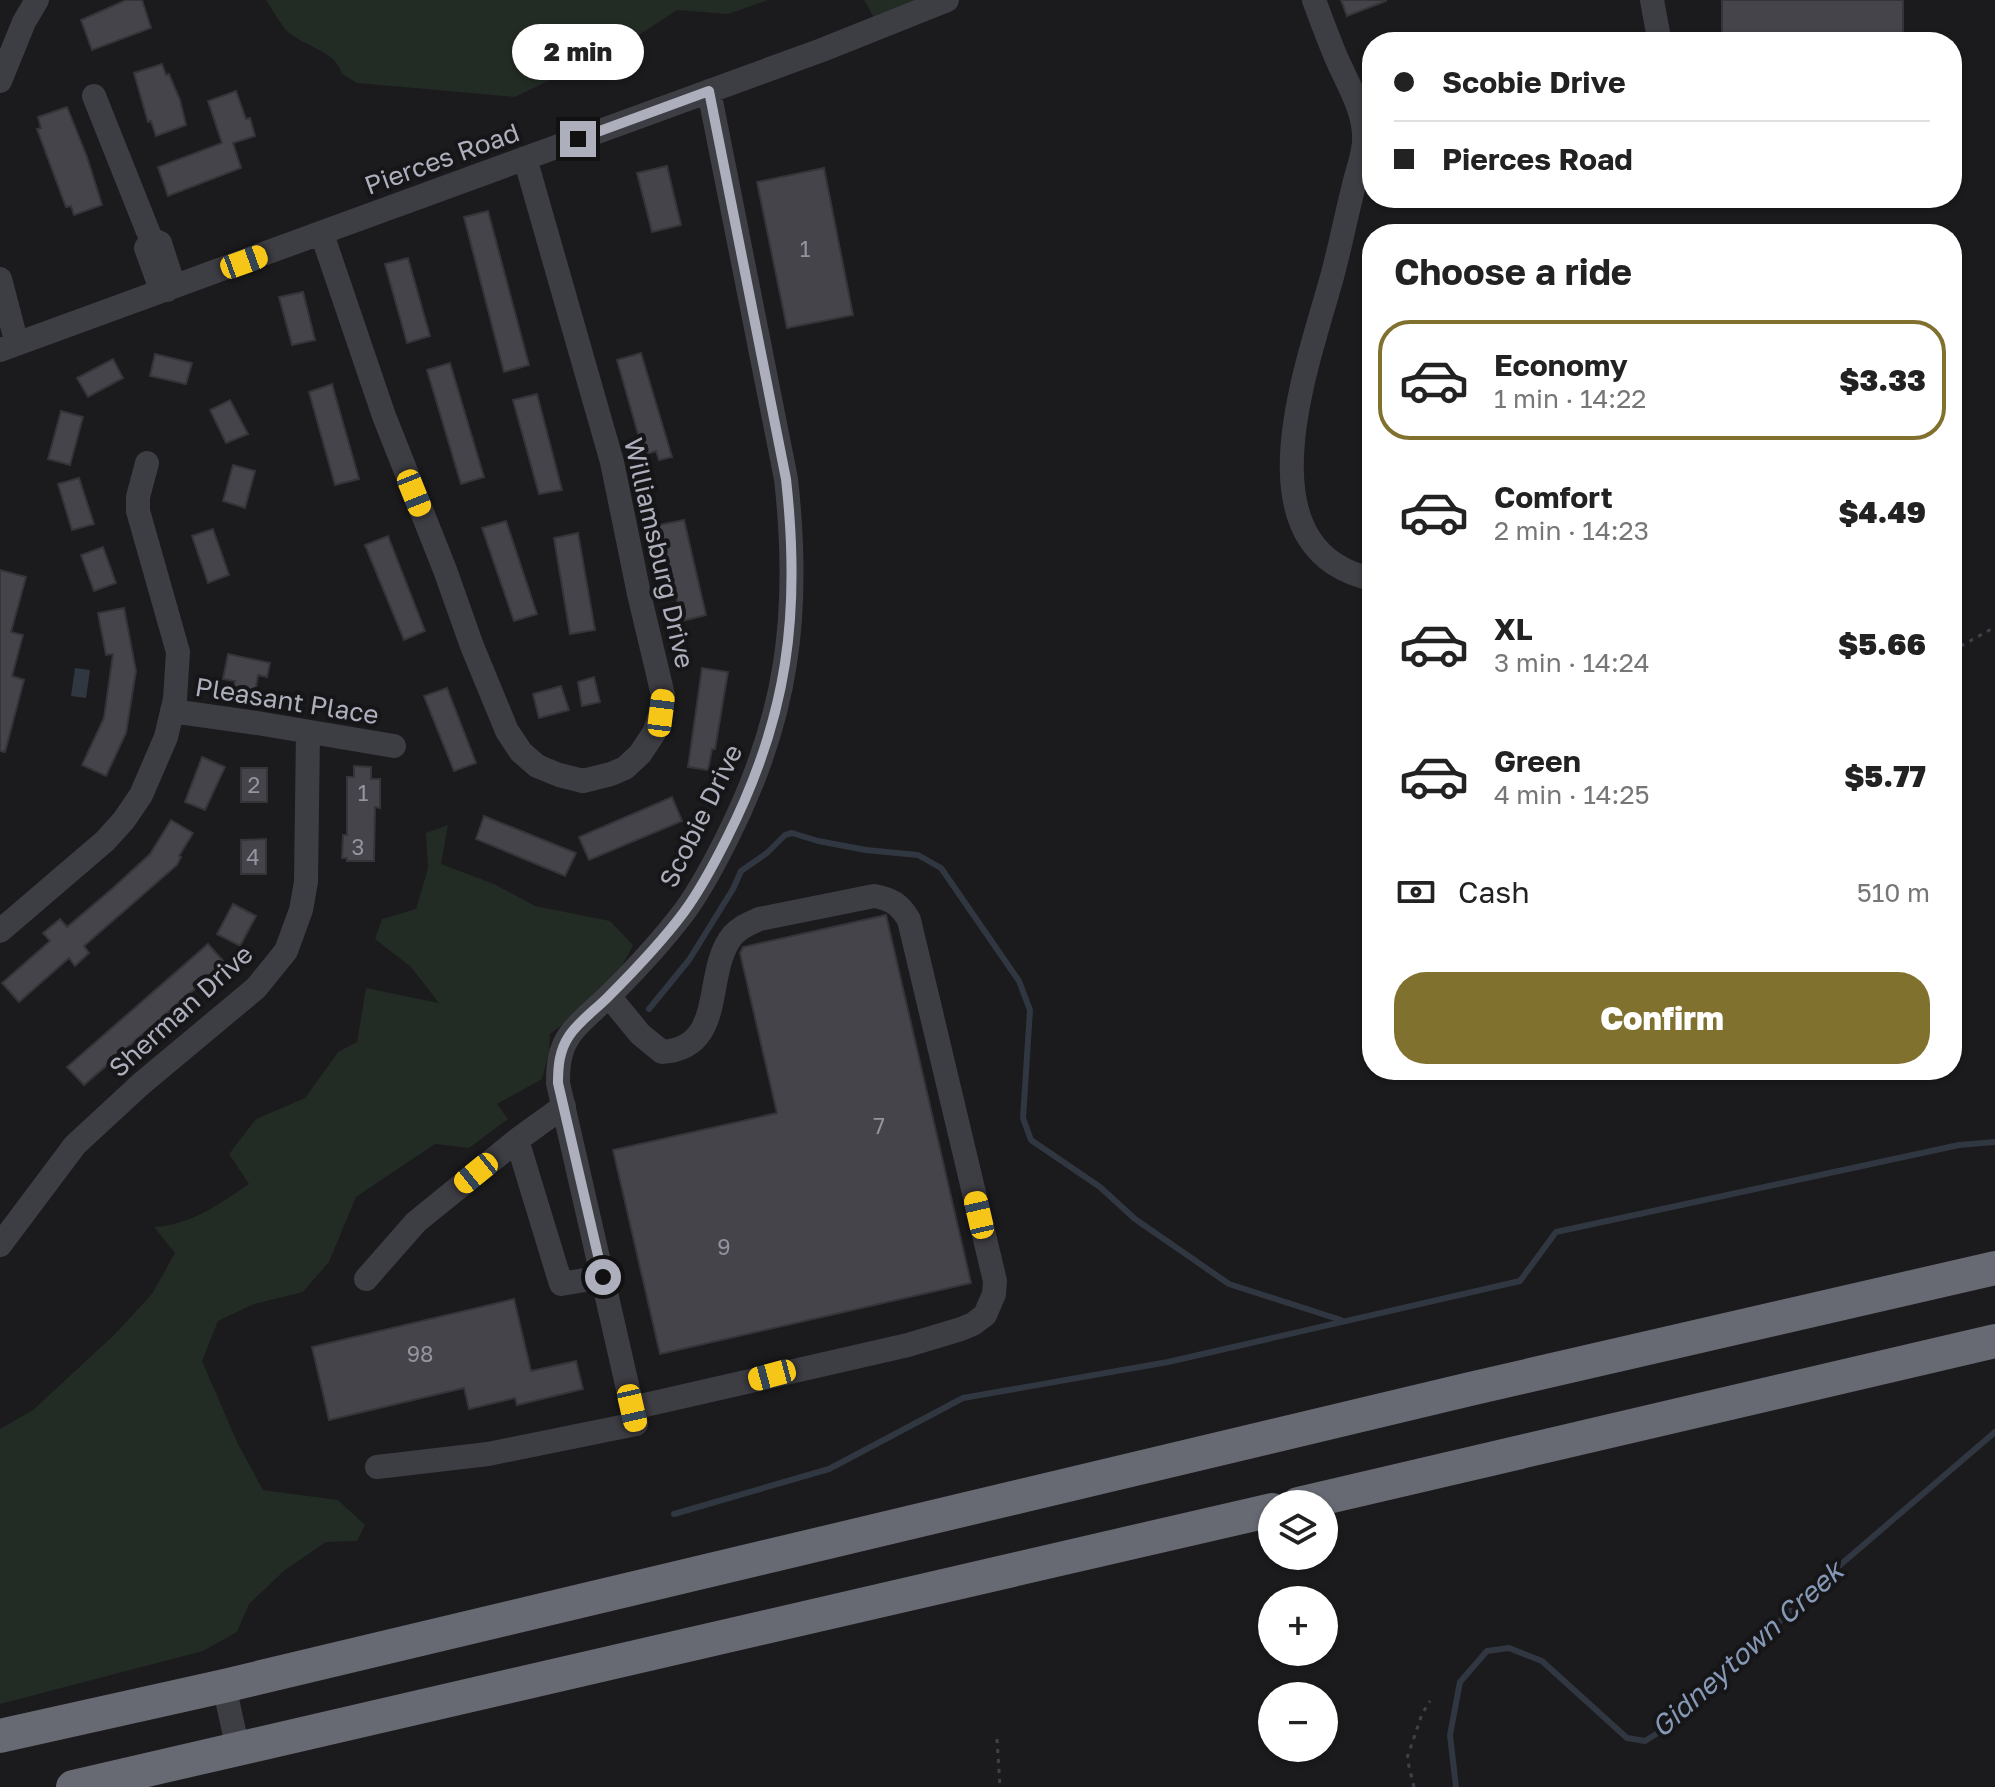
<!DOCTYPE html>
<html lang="en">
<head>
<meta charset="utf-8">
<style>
  :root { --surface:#fff; --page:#f6f6f6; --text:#222; --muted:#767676; --line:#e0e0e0; --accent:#80712e }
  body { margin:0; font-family:"Golos Text",sans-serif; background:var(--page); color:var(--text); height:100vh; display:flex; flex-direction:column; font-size:30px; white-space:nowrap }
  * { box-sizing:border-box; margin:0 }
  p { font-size:26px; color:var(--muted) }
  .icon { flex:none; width:44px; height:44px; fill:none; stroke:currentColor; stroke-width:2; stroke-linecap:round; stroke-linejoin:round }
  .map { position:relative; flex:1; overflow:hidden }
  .side { position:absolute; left:1362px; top:224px; width:600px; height:856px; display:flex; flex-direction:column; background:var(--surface); border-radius:32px; box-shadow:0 2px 6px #0004 }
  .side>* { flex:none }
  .top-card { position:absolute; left:1362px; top:32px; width:600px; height:176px; border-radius:32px; box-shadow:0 2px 6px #0004; display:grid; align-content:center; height:176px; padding:0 32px; background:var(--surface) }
  .controls { position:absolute; left:1258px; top:1490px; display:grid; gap:16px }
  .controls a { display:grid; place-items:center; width:80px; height:80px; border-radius:50%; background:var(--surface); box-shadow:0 2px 6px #0004; font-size:40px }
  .end { position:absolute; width:36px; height:36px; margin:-18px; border:10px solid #adafbc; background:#111; box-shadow:0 0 0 4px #111 }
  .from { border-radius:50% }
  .bubble { position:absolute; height:56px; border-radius:28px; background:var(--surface); box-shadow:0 2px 6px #0004; font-size:26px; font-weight:800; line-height:56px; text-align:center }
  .car { position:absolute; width:24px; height:48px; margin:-24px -12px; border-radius:10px; box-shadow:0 0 6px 2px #0007; background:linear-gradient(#f5c518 24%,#345 0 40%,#f5c518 0 76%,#345 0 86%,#f5c518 0) }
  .top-card b { display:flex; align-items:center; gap:28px; height:76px; font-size:30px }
  .top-card b+b { border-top:2px solid var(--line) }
  .top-card i { width:20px; height:20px; background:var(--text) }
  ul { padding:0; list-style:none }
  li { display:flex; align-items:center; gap:24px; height:120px; margin:0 16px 12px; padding:0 16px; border:4px solid transparent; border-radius:32px }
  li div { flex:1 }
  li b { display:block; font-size:30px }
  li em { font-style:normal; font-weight:800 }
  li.on { border-color:var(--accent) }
  li>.icon { width:72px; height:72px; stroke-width:1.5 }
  h2 { padding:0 32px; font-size:36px; line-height:96px }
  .pay { display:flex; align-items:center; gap:20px; height:88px; padding:0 32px; font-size:30px }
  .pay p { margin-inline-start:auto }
  .button { display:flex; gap:16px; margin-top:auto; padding:16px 32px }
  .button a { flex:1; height:92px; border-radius:32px; background:var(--accent); color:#fff; font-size:32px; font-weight:800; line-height:92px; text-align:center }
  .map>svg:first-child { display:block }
  .green { fill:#222b24 }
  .water { fill:#303741 }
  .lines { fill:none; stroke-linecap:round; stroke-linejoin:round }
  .stream { stroke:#303741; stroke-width:6 }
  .building { fill:#45444a; stroke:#353439; stroke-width:2 }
  .path { stroke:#414249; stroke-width:3; stroke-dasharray:4 6; stroke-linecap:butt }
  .minor { stroke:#3d3d44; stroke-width:24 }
  .highway { stroke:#676973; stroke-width:34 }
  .route { stroke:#adafbc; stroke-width:10 }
  .labels { text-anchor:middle; stroke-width:8; stroke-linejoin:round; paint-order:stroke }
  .number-label { font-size:22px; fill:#9394a0 }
  .street-label { font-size:26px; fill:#adafbc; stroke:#161518 }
  .water-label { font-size:28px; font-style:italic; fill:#8598b6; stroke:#161518 }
</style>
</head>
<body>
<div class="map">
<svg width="1995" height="1787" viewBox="0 0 1995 1787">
  <rect width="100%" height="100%" fill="#1b1a1d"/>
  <!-- green -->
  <path class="green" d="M266,0h502l-40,14 -51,-4 -52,34 -110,53 -158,-14 -15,-9c-6,-23 -37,-27 -54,-42 -9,-9 -15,-22 -22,-32z
    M864,0h59l-49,18z
    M448,825l-7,39 53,20 41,22 75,15 23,24c-16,37 -51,66 -83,89l-1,19 -7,26 -45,25 11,15 -39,29 -34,-4 -79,53 -27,65 -26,30 -49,12 -36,17 -16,40 36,83 25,46 75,10 27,25 -8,16 -31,1 -41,28 -36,34 -12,28 -34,19 -203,53v-275l33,-19 80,-74 39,-42 23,-41 -21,-26c37,-2 65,-23 95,-43l-20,-30 27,-35 49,-21 33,-46 19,-10 9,-54 73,15 -28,-36 -36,-28 7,-20 34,-10 12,-41 -2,-35z"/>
  <!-- water -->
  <path class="water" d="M75,668l15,2 -4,28 -15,-2z"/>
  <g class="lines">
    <!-- stream -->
    <path class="stream" d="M649,1009l40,-49 44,-71 8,-18 26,-18 18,-18 7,-2 26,8 48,9 52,5 23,13 78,113 11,29 -7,108 8,22 69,47 35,32 94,65 112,36
      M674,1514l155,-45 134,-71 205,-36 352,-81 36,-49 403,-87 36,-3
      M1456,1787l-6,-52 10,-53 27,-31 22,-3 33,13 85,77 18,3 27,-17 153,-146 170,-146"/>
  </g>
  <!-- building -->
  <path class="building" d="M126,0h16l9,28 -59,22 -11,-30z
    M1341,0h45v1l-39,15z
    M1722,0h181v42h-171v-8l-10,1z
    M162,64l4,11 3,-1 11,26 6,25 -30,11 -5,-15 -3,1 -14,-49z
    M236,91l10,28 4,-1 5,18 -22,7 8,25 -73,28 -10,-29 64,-24 -14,-42z
    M67,107l20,50 15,48 -28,10 -3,-9 -5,1 -29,-78 4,-1 -3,-11z
    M667,166l14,59 -29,7 -15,-59z
    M824,168l29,147 -66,13 -30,-146z
    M488,211l41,154 -25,7 -40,-155z
    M408,258l22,78 -23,7 -22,-79z
    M303,292l12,48 -23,5 -13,-48z
    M641,353l31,104 -13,3 -3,-9 -12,4 -27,-95z
    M155,354l37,9 -6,21 -36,-8z
    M113,359l10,19 -35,19 -11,-19z
    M450,363l34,114 -23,7 -34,-114z
    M332,384l27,95 -24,6 -26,-93z
    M537,394l25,96 -23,4 -26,-94z
    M230,400l18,34 -22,9 -16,-33z
    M61,411l22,6 -13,48 -22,-6z
    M233,465l22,6 -10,37 -22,-7z
    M79,478l15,46 -22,6 -14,-46z
    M684,520l22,95 -24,6 -23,-96z
    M506,521l31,93 -23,7 -32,-93z
    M213,529l16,46 -21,8 -16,-47z
    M578,533l17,97 -25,4 -16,-96z
    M388,536l37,95 -21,9 -39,-95z
    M103,547l13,36 -22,8 -13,-36z
    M0,570l26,7 -15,55 12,3 -11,41 12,4 -19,72 -5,-1z
    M124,608l12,63 -10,62 -20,43 -24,-11 22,-47 9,-64 -7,1 -8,-42z
    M228,654l42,9 -3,14 -9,-2 -3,18 -22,-4 2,-8 -12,-2z
    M702,668l26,4 -13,77h-3l-4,21 -20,-3z
    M594,677l6,25 -18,4 -4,-24z
    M561,686l8,24 -30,8 -6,-24z
    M447,688l29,75 -22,8 -30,-75z
    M202,757l23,10 -20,43 -20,-8z
    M354,766l17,1v12h9v29l-5,-1 -1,54h-27v-3h-5l1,-23h4v-58h7z
    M241,768h26v34h-26z
    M672,797l10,24 -93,39 -10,-23z
    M484,816l92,37 -11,23 -89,-37z
    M171,820l22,13 -14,23 2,1 -4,8 -93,81 5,7 -14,13 -6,-8 -50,44 -17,-19 48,-42 -7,-8 17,-14 7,8 46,-39 37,-34z
    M266,839v35h-25v-34z
    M233,904l23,12 -16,30 -23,-12z
    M886,915l85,368 -311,71 -47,-204 164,-37 -37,-160 3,-6z
    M208,944l17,19 -141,122 -17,-18z
    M514,1299l17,72 45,-10 7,28 -66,16 -2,-7 -46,11 -5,-21 -135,32 -17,-73z"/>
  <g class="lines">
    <!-- path -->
    <path class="path" d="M1952,651l43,-24
      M997,1739l3,48
      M1414,1787l-7,-29 15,-44 8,-13"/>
    <!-- minor -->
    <path class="minor" d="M1314,0c7,19 14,38 22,57 11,26 30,55 28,85 -1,16 -8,32 -11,47 -8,32 -14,64 -23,95 -24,86 -91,266 42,295
      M1652,0l6,33
      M0,81l24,-59 13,-22
      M94,96l57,143
      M322,234l62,182 61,154 27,76 35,85 14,21 16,14 22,9 24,6 28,-7 14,-6 15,-14 14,-21 7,-20 2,-18 -24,-101 -27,-132 -87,-304
      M0,279l17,65
      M166,284l-8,-3 -12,-33 5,-9 9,4 11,34 -5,7 1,6
      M0,350l822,-300 125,-50
      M172,711l85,12 137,23
      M0,931l105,-90 19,-21 17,-25 25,-58 9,-38 3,-47 -40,-141v-14l9,-34
      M609,996l31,38 22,18c66,-4 40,-80 71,-117 7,-8 16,-11 26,-16l115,-23c17,3 26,8 35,24l86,361 -1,13 -9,21 -12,9 -12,5 -53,16 -276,63
      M564,1106l-47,34 44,144 42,-7
      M0,1245l75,-100 66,-61 115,-96 30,-37 15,-41 5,-28 2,-150
      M366,1279l50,-57 101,-82
      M377,1467l111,-13 148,-30 -78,-341c0,-16 1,-32 11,-47 10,-15 29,-29 43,-43 25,-25 50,-52 72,-81 17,-23 30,-48 43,-74 61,-121 74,-225 59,-359l-77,-388
      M224,1686l14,63"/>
    <!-- highway -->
    <path class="highway" d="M1298,1504l697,-163
      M0,1736l224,-50 1246,-297 525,-121
      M73,1787l1199,-277"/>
  </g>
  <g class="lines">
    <!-- route -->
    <path class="route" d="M578,139l131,-48 77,388c15,134 2,238 -59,359 -13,26 -26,51 -43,74 -23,31 -50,59 -77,86 -12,12 -29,24 -38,38 -10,15 -11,31 -11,47l45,194"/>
  </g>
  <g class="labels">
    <!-- number labels -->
    <g class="number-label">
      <text x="805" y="257">1</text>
      <text x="254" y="793">2</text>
      <text x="363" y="801">1</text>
      <text x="358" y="855">3</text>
      <text x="253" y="865">4</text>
      <text x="879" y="1134">7</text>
      <text x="724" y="1255">9</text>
      <text x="420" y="1362">98</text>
    </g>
    <!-- street labels -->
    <g class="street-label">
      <text transform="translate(442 159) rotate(-20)" y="9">Pierces Road</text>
      <text transform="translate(659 553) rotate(77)" y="9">Williamsburg Drive</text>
      <text transform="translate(287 701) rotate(9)" y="9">Pleasant Place</text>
      <text transform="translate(701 816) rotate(-64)" y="9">Scobie Drive</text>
      <text transform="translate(181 1011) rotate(-42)" y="9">Sherman Drive</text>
    </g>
    <!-- water labels -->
    <g class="water-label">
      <text transform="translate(1747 1649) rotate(-42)" y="10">Gidneytown Creek</text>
    </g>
  </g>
</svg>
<div class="controls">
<a><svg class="icon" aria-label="layers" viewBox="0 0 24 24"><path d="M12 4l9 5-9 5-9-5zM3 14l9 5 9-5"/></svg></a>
<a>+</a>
<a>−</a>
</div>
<i class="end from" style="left:603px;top:1277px"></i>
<i class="end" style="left:578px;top:139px"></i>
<div class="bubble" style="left:512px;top:24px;width:132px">2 min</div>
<i class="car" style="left:244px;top:262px;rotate:70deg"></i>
<i class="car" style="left:414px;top:493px;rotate:158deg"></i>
<i class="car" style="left:661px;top:713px;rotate:7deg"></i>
<i class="car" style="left:476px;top:1173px;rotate:231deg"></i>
<i class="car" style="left:979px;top:1215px;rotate:347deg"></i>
<i class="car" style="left:772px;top:1375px;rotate:255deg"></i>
<i class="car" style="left:632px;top:1408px;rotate:167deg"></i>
<div class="top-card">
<b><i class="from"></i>Scobie Drive</b>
<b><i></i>Pierces Road</b>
</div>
<section class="side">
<h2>Choose a ride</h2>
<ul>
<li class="on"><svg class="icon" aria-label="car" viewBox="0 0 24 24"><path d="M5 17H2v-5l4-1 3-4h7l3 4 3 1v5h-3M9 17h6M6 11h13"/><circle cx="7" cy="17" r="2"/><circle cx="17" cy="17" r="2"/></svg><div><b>Economy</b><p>1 min · 14:22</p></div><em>$3.33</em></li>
<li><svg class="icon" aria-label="car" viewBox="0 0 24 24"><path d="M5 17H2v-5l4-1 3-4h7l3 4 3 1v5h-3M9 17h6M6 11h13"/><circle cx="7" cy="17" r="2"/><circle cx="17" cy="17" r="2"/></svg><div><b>Comfort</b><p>2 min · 14:23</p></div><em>$4.49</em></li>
<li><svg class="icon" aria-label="car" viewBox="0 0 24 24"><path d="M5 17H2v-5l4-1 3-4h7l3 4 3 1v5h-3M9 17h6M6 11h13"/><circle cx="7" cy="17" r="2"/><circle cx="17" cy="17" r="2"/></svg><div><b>XL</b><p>3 min · 14:24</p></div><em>$5.66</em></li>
<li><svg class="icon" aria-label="car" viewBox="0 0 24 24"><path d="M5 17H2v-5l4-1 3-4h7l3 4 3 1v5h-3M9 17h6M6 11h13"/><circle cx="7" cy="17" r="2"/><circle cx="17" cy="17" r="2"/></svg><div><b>Green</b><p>4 min · 14:25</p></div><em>$5.77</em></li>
</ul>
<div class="pay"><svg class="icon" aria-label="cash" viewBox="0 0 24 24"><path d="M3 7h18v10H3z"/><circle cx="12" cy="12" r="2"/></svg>Cash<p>510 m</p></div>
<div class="button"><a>Confirm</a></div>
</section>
</div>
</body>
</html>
